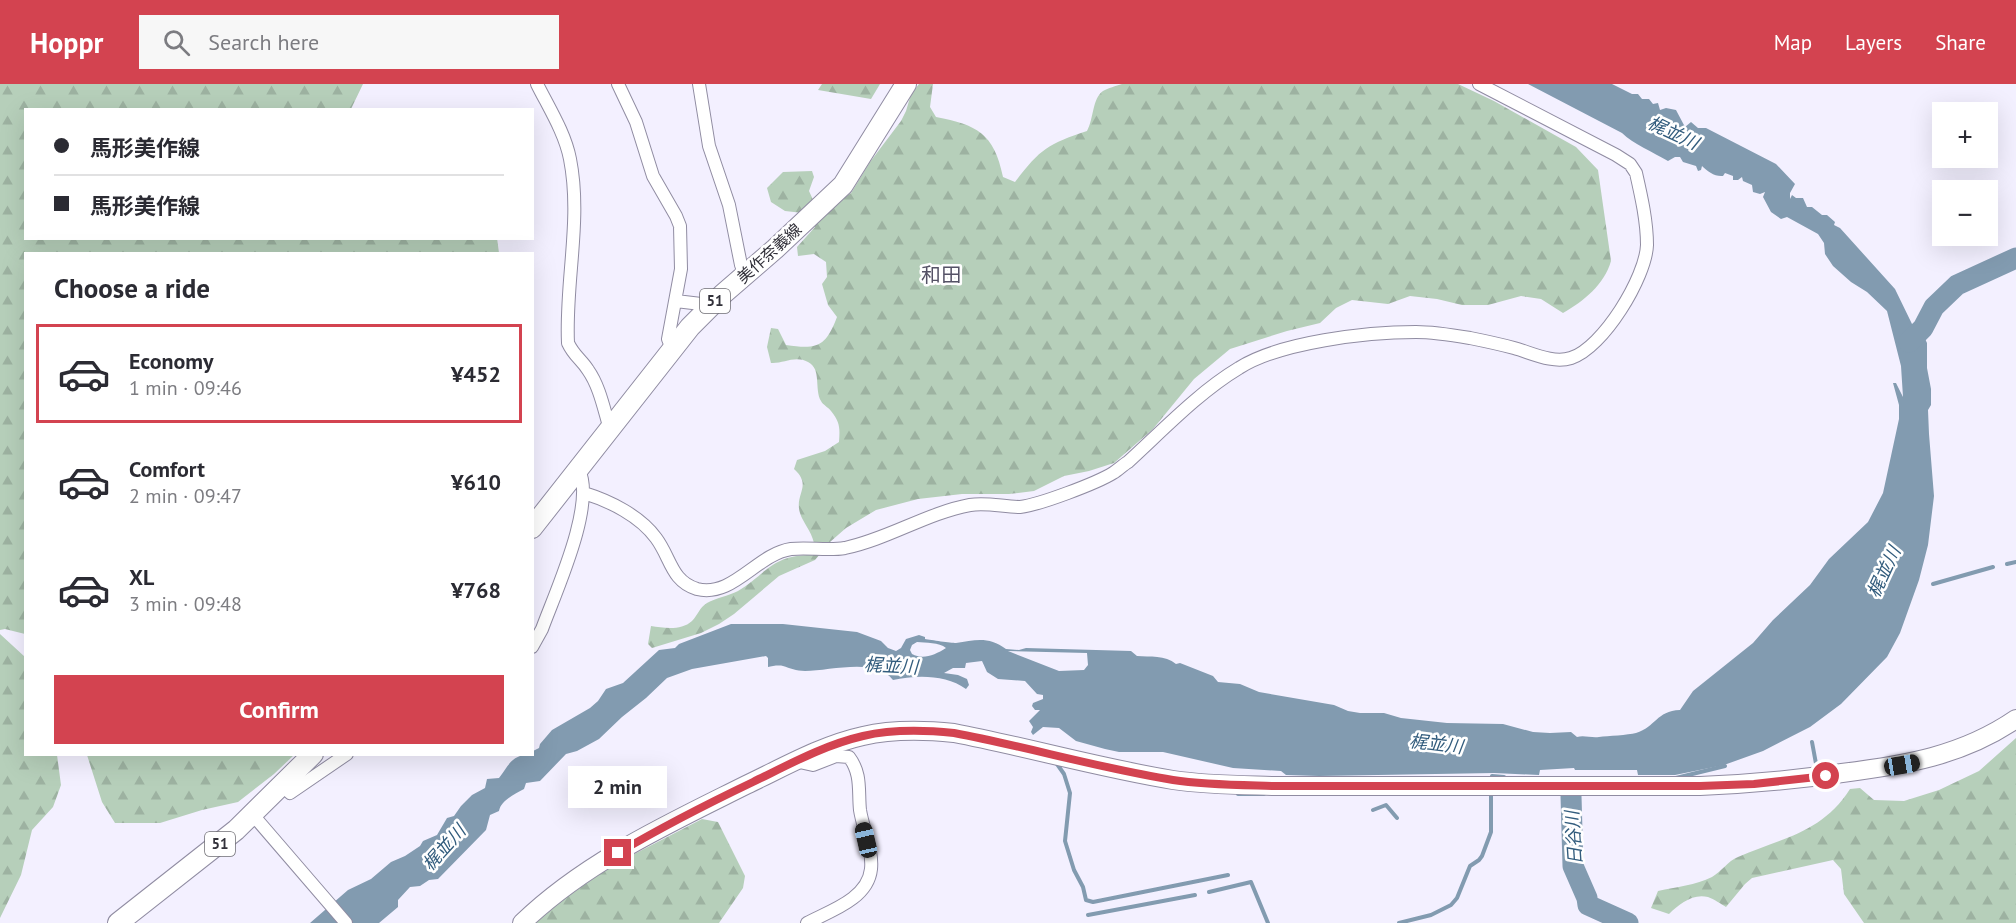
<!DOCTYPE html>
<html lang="en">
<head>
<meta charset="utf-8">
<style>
  :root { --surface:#fff; --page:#f7f7f7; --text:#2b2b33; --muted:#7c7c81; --line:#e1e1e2; --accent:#d34350 }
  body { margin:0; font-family:"PT Sans","Noto Sans JP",sans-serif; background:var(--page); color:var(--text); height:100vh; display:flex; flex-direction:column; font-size:22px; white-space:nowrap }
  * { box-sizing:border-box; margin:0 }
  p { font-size:20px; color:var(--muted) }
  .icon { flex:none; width:33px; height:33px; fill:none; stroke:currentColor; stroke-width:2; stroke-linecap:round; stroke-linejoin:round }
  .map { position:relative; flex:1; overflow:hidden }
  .sheet { position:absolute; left:24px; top:168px; width:510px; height:504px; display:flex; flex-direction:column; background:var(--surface); border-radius:0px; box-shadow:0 6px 24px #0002 }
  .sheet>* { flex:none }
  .banner { position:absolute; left:24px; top:24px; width:510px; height:132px; border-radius:0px; box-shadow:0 6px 24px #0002; display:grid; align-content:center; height:132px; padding:0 30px; background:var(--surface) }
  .fabs { position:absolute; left:1932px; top:18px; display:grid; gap:12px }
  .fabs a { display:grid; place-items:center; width:66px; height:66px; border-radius:0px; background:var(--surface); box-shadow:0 6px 24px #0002; font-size:30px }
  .end { position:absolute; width:27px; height:27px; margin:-14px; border:8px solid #d34350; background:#fff; box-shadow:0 0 0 3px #fff }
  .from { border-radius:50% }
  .bubble { position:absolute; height:42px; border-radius:0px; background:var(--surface); box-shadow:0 6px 24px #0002; font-size:20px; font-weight:600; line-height:42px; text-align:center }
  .car { position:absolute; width:18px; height:36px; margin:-18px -9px; border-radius:8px; box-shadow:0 0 4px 2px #0007; background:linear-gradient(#222 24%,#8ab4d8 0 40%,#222 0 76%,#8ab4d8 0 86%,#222 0) }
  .banner b { display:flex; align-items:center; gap:21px; height:57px; font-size:22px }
  .banner b+b { border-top:2px solid var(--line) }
  .banner i { width:15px; height:15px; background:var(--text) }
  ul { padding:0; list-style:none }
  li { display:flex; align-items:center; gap:18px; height:99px; margin:0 12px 9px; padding:0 18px; border:3px solid transparent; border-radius:0px }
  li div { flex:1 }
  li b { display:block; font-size:22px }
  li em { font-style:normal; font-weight:600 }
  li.current { border-color:var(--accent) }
  li>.icon { width:54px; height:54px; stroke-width:1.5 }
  h2 { padding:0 30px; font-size:27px; line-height:72px }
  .button { display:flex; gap:12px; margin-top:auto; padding:12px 30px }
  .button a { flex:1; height:69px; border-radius:0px; background:var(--accent); color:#fff; font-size:24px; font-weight:600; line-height:69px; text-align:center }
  header { display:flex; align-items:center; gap:36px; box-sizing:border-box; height:84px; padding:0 30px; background:var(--accent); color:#fff }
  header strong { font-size:28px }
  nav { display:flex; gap:33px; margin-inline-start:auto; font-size:21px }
  .search { width:420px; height:54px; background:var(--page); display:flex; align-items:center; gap:15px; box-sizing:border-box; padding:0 21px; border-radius:0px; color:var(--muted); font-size:22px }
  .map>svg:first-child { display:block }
  .forest { fill:url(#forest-firs) }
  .water { fill:#829bb0; fill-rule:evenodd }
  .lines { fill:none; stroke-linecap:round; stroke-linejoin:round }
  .stream { stroke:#829bb0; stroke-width:4 }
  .river { stroke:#829bb0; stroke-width:21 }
  .street-casing { stroke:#908ca2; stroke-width:14 }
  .secondary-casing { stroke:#908ca2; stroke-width:20 }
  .primary-casing { stroke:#908ca2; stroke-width:22 }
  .street { stroke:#fff; stroke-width:12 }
  .secondary { stroke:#fff; stroke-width:18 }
  .primary { stroke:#fff; stroke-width:20 }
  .route { stroke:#d34350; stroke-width:8 }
  .labels { text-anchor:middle; stroke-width:5; stroke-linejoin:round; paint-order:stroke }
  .shield { fill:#fff; stroke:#6f6e74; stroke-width:1.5 }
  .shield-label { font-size:15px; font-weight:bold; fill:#313039 }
  .street-label { font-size:16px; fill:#313039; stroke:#fff }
  .water-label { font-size:18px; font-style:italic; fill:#325c7d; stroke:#fff }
  .quarter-label { font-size:20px; fill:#555266; stroke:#fff }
</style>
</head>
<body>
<header>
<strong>Hoppr</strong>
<div class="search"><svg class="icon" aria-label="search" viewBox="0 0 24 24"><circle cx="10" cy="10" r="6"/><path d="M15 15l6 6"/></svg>Search here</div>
<nav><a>Map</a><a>Layers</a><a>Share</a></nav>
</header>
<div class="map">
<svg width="2016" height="839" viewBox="0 0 2016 839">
  <defs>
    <pattern id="forest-firs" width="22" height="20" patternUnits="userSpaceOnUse" patternTransform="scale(1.5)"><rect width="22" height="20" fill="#b6cfba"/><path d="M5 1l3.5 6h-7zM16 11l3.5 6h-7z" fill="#9db2a1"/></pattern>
  </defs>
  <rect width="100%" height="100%" fill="#f3f0ff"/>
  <!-- forest -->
  <path class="forest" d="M0,0h363l-12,25 -325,1v128h471l2,15 -473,1 -1,380 -20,-5 -5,1z
    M822,0h58l-9,15 -53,-9z
    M919,0h14l-3,23 6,10c41,8 58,16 67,60l12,5c25,-33 33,-38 72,-51 7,-13 5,-32 16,-40 5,-3 13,-5 19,-7h336l36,17 82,46 22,23 13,91c-7,24 -27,40 -48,52l-22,-14 -20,-3 -33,9h-26l-25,-6 -27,-3 -22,8 -36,-4 -16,8 -16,15 -33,8 -57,18 -36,30 -41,50 -39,34 -25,8 -25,5 -30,15 -25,3h-47l-44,5 -42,11 -30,18 -16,14 -15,18 -36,16 -45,38 -15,10 -18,9 -49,15 -4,-4 3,-18c13,2 30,5 41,-5 6,-6 7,-13 15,-18 9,-5 21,-7 31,-12 27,-16 32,-34 69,-36l7,-12c-3,-13 -11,-20 -14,-30 -6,-19 13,-27 -6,-44l3,-9 28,-9 14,-9c1,-14 1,-20 -8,-31 -3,-4 -8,-6 -10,-10 -7,-12 1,-32 -13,-39 -13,-7 -25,2 -37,1l-4,-16 4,-19 7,1 8,16c32,5 40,1 51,-28l-9,-12 -6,-21 5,-7 -1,-15 -12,-8 -16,2 -1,-9 18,-20 -12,-14 -18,-2 -14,-9 -4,-14 16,-16 29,-1 2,6 -5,14 5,11 21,2 16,-11 19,-31 31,-41 5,-10 5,-17z
    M0,550l25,23 1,97 31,1 4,30 -8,22 -21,23 -11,45 -21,43z
    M2016,654v185h-152l-20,-29 -3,-25 -8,-9 -81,18 -7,6 -19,23c-5,-3 -12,-8 -18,-10 -15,-4 -29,7 -39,17l-18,-6 7,-17c18,-4 38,-6 54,-14 9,-5 16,-16 26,-20 44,-19 84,-24 112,-68l10,-1 14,12 30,1 35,-11 40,-19z
    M87,671v-1l207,1 -20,19 -36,28 -36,8 -42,13h-45l-13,-21z
    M702,735l16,3 27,54 -2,12 -24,35h-184l14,-14 64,-44z"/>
  <!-- water -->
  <path class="water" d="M1528,0h84l20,10h6l4,5h7l4,5 5,-1 2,7 6,-2 10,2 9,17 6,-5 7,6h8l70,36 19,20 -5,9v6l2,-4 4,3h7l4,9h5l10,8h5l8,7 -1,3 6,3 55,61 17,35 3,2h4l8,17v25l4,21v16l-3,5 1,24 5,62 -6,49 -9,35 -19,53 -13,24 -46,47 -31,23 -47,24 -39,14 -49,10h-37l-1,-5h-62l-1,-2 -34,2 -1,5 -45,-2 -175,3 -33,-1 -5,-4 -48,-3 -70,-16h-44l-14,-3 -29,-8 -17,-13 -16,-1 -10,8 -2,-3 2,-5 -4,-6 11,-11h-5l-3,-4 1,-3 10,-4v-4l-6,-1 -12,-13 -27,-2 -11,-7 -5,-11 -16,2 -1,5h-12l-9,5 14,2 9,4 2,6 -3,4c-20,-15 -51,-14 -73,-9 -17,-23 -63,-9 -88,-9 -9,0 -15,-3 -22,-5 -4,-1 -11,0 -15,1v-9l-2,-2 -74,13 -25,9 -21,20 -24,19 -23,22 -22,12 -11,3 -26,27 -14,2 -2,6c-9,5 -23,11 -25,22l-9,4 -4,15 -48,49 -9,1 -9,6 -10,1 -12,13v7l-19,16h-69l38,-33 23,-11 20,-17 14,-6 15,-10 3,-5 14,-6 10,-17 7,-2 7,-10 11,-11 13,-7 2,-9 12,-1c11,-15 13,-23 33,-24l1,-3 6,-3 1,-4 12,-14 38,-22 8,-7 8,-12 17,-6 36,-33 16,-2 4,-4 52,-20h52l74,8 24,9 7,7 8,3 5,-3 5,-9 13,-4 6,2v2c6,1 26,4 31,4 19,-3 33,-7 50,6l13,1 7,-2 105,3 6,5c13,1 28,-1 39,8l4,-1 33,13 5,6 22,2 19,8 75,13 14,6 12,2h24l17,5 46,5 56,1 30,8 17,1 21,-1 6,5c7,-2 14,1 22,0 9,-1 29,-2 37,-4 20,-6 20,-22 44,-23l13,-19 60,-48 20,-23 37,-35 19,-26 39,-37 15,-29 16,-74v-14l-6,-22h3l7,14 -2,-31 -14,-55 -20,-19 -16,-10 -18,-16 -8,-12 -1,-11 -6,-9 -31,-17 -6,2 -10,-7 -8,-15 2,-5 -5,2 -7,-2 -1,-7 -9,-4 -1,-4 -4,3h-5v-4l-8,-3 -2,3c-8,1 -16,-5 -21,-10l-1,4 -3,1 -2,-5 -13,-4 -3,-5h-5l-7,4c-15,-9 -35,-17 -46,-28zM917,558c9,1 22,0 29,6 -11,7 -23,12 -34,6l-2,-4 2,-5zM1008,567l79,2 1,12 -4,5 -25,1z"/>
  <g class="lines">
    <!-- stream -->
    <path class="stream" d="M2007,480l9,-2
      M1933,500l60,-17
      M1812,658l5,27
      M1057,680l7,10 6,19 -5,48 9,29 9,17 3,13 7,2 135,-27
      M1492,692l12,1
      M1676,694l49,-12
      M1238,710h26
      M1373,726l13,-5 11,13
      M1209,808l42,-10 17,41
      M1088,831l107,-20
      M1399,839l32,-8 20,-10 6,-7 13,-32 9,-6 3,-4 9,-24v-39"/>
    <!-- river -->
    <path class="river" d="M1909,258l14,-14 11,-21 23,-22 59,-27
      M1571,712l2,70 14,32 1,7 40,18"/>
    <defs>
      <path id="street" d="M537,0c12,24 28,49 33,75 12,61 -5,123 -2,184 6,13 13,16 20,27 12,17 16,40 22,59
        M618,0l18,38 17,54 23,40 4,10 1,43 -13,70 4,10
        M699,0l10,62 20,59 12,60 4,10
        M676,217l25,3 7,5
        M584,409c26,8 56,23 72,45 15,20 15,43 41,51 36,9 60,-35 94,-40 18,-2 37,2 54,-1 43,-9 82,-35 125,-43 16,-3 34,2 50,2 19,-2 77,-24 93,-34 5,-3 10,-8 15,-11 35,-32 71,-70 111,-94 41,-26 128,-36 177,-36 18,0 36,3 54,6 15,3 29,6 44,10 18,5 39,16 57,10 32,-10 75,-81 76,-113 0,-24 -6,-50 -11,-72l-6,-9 -14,-9 -137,-71
        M532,563l10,-18c13,-36 54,-124 37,-159
        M795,677l18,4 23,-9 13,1c13,17 9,34 11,53 3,19 13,40 11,59 -3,30 -41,42 -64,54
        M282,701l8,8 57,-39
        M253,731l93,108"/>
      <path id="secondary" d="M522,839c63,-61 146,-99 224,-138 38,-18 76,-40 117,-49 30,-7 61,-6 91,-3 73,14 145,35 219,47 33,5 67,5 101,6h426c47,-2 94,-6 142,-13 63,-8 120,-17 174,-54"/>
      <path id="primary" d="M532,444l158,-201 33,-33 52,-45 68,-64 63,-101
        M118,839l118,-93 77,-76"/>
    </defs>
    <!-- street casing -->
    <use href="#street" class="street-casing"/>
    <!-- secondary casing -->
    <use href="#secondary" class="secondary-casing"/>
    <!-- primary casing -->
    <use href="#primary" class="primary-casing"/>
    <!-- street -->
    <use href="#street" class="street"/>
    <!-- secondary -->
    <use href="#secondary" class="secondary"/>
    <!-- primary -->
    <use href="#primary" class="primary"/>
  </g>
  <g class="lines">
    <!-- route -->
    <path class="route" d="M618,769c44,-26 89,-49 135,-71 35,-17 71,-37 110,-46 30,-7 61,-6 91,-3 74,14 145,35 219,47 33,5 67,5 101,6h426l54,-2 72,-8"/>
  </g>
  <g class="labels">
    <!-- shield labels -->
    <g class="shield">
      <rect x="700" y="205" width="30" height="24" rx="4.5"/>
      <rect x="205" y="748" width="30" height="24" rx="4.5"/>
    </g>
    <g class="shield-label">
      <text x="715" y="222">51</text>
      <text x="220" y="765">51</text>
    </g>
    <!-- street labels -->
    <g class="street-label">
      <text transform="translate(769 169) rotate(-42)" y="6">美作奈義線</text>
    </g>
    <!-- water labels -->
    <g class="water-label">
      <text transform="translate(1673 49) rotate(25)" y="6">梶並川</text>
      <text transform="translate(1884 488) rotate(-65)" y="6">梶並川</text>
      <text transform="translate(891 582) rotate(3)" y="6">梶並川</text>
      <text transform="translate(1436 660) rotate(7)" y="6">梶並川</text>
      <text transform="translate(1574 754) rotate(-94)" y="6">日谷川</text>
      <text transform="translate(444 764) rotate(-48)" y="6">梶並川</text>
    </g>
    <!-- quarter labels -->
    <g class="quarter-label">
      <text x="941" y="198">和田</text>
    </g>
  </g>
</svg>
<div class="fabs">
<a>+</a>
<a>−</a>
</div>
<i class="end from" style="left:1826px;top:692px"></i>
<i class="end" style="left:618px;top:769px"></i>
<div class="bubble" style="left:568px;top:682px;width:99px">2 min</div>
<i class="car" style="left:1902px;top:681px;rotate:80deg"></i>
<i class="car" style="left:866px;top:756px;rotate:347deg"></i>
<div class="banner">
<b><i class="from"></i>馬形美作線</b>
<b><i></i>馬形美作線</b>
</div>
<section class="sheet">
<h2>Choose a ride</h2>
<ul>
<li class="current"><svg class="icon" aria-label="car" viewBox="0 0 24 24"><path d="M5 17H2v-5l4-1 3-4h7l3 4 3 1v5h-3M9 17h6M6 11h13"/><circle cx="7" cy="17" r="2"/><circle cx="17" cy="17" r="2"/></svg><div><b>Economy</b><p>1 min · 09:46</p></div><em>¥452</em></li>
<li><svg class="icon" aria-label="car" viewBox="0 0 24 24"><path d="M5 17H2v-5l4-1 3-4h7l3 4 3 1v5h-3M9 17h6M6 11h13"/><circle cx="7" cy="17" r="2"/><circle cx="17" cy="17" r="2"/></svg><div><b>Comfort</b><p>2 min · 09:47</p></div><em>¥610</em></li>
<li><svg class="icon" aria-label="car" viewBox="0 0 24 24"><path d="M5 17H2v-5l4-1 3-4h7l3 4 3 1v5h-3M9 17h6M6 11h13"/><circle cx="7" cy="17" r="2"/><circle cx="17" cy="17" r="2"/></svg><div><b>XL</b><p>3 min · 09:48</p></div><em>¥768</em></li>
</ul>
<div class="button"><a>Confirm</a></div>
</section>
</div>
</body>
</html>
